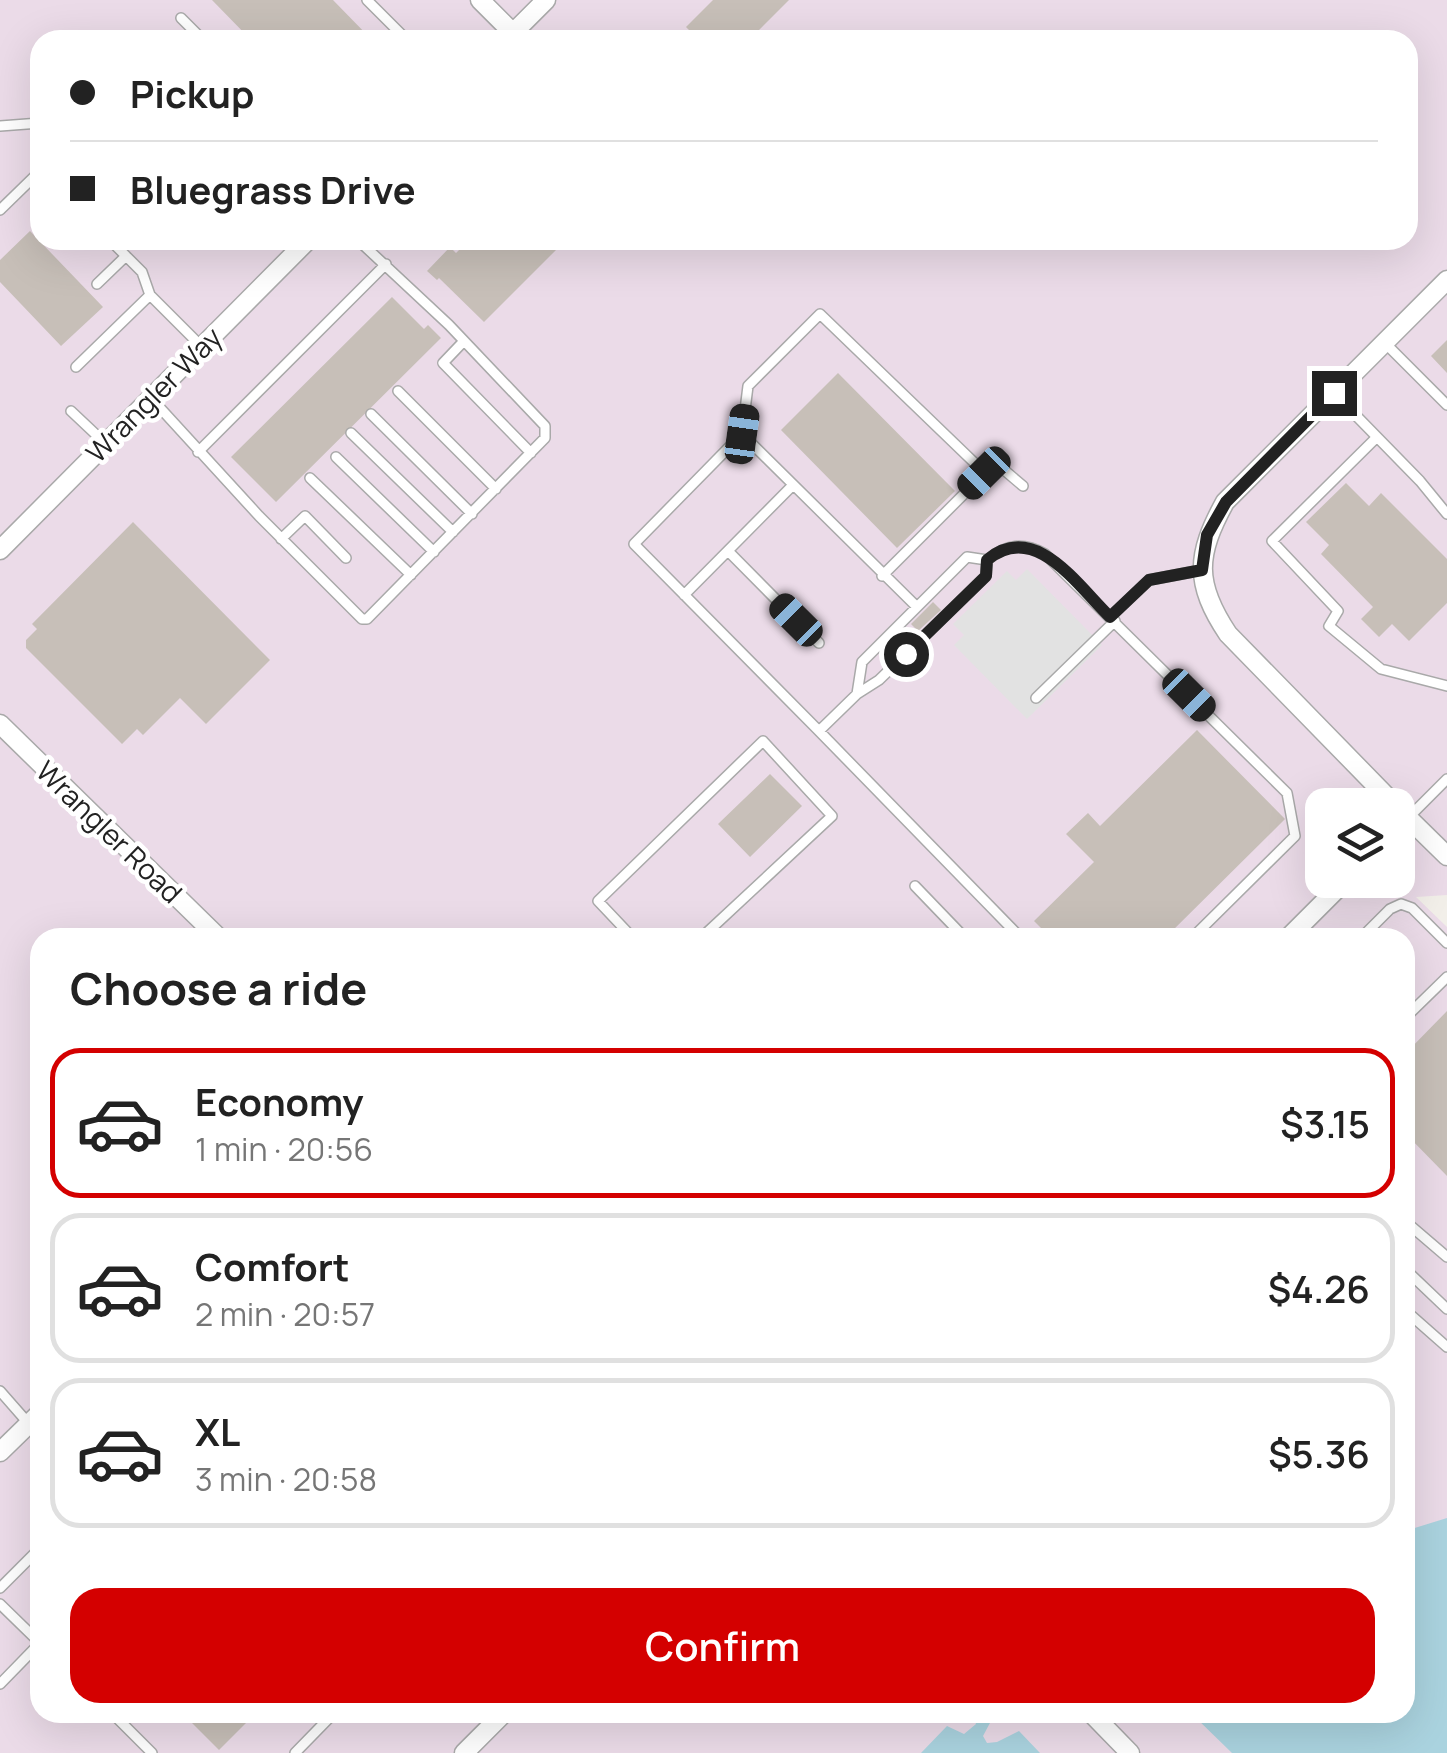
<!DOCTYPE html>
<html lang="en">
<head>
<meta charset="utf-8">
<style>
  :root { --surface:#fff; --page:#f2f2f2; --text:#222; --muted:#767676; --line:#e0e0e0; --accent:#d40000 }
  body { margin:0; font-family:Manrope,sans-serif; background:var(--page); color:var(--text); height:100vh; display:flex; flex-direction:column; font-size:38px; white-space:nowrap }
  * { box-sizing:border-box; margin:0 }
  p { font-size:32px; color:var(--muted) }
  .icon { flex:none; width:55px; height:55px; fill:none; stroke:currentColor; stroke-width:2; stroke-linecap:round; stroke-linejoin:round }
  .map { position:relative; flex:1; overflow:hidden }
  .side { position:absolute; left:30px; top:928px; width:1385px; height:795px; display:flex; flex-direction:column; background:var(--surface); border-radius:30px; box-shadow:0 10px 40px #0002 }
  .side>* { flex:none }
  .guide { position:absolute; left:30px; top:30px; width:1388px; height:220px; border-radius:30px; box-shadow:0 10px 40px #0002; display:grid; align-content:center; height:220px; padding:0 40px; background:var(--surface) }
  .tools { position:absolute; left:1305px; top:788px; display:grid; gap:20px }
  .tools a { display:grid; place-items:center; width:110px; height:110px; border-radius:20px; background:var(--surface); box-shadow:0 10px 40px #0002; font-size:50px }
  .end { position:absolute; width:45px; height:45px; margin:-22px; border:12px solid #222; background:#fff; box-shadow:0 0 0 5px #fff }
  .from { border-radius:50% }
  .car { position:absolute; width:30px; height:60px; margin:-30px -15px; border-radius:12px; box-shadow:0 0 8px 2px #0007; background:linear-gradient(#222 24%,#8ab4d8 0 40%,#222 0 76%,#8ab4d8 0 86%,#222 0) }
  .guide b { display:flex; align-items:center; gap:35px; height:95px; font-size:38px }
  .guide b+b { border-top:2px solid var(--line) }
  .guide i { width:25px; height:25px; background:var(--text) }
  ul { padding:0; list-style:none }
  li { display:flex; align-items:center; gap:30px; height:150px; margin:0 20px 15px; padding:0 20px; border:5px solid var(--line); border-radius:30px }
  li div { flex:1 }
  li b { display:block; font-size:38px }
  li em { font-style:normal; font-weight:600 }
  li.on { border-color:var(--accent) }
  li>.icon { width:90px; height:90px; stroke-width:1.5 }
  h2 { padding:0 40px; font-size:45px; line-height:120px }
  .action { display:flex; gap:20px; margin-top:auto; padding:20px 40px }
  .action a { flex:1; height:115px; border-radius:30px; background:var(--accent); color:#fff; font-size:40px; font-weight:600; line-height:115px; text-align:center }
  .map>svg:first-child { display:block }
  .industrial { fill:#ebdbe8; fill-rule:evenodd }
  .parking { fill:#e2e2e2 }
  .water { fill:#aad3df }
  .building { fill:#c7bfb8 }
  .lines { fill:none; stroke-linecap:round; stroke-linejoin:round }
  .lane-casing { stroke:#a9a9a9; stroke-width:12 }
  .street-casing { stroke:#a9a9a9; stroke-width:21 }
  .lane { stroke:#fff; stroke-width:9 }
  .street { stroke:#fff; stroke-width:18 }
  .route { stroke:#222; stroke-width:12 }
  .labels { text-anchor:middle; stroke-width:9; stroke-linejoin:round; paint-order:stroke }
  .street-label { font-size:28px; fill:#222; stroke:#fff }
</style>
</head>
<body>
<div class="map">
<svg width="1447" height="1753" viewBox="0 0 1447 1753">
  <rect width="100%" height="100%" fill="#f2efe9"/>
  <!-- industrial -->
  <path class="industrial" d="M0,0h1447v895l-31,2 31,30v826h-1447zM40,40h1368v200h-1368zM1322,805h76v75h-76zM40,938h1365v774h-1365z"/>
  <!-- parking -->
  <path class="parking" d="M1027,569l75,76 -75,74 -73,-74 10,-10 -11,-11 54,-53 9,9z"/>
  <!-- water -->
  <path class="water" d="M1447,1518v235h-215l-38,-37 1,-4h210v-181z
    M972,1712l14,1 5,8 -8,15 4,7 10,-1 22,-11 21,22h-119l26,-27 17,8 12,-10z"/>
  <!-- building -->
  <path class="building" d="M212,0h121l39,40h-121z
    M713,0h76l-40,40h-50l-13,-13z
    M30,231l73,76 -42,39 -61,-64v-22z
    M469,240h77l10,10 -72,72 -45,-44 -2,2 -10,-9 23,-24 6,6z
    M392,297l32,32 4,-4 13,13 -165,164 -45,-45z
    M1447,340v33l-16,-17z
    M838,373l117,118 -58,57 -116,-118z
    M1346,483l23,23 12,-13 66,66v44l-38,38 -17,-17 -13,13 -18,-18 12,-12 -52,-53 8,-9 -23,-23z
    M133,522l137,138 -64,64 -26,-26 -37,37 -6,-6 -15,15 -96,-96v-8l11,-11 -5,-5z
    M933,602l8,8 -23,21 -7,-7z
    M1197,730l88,89 -120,119h-114l-17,-17 60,-59 -28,-28 22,-21 12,13z
    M770,774l32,32 -52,51 -32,-33z
    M1447,1011v165l-42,-43v-79z
    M181,1712h76l-38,38z"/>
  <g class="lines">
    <defs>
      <path id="lane" d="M367,0l40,40
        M181,18l22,22
        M0,126l40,-3
        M0,210l40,-39
        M110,240l32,32 8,23 52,52
        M97,284l29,-28
        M464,341l-21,22 88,90
        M1385,343l62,62
        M76,367l74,-72
        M398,391l98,98
        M1334,393l86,88 27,33
        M151,398l108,118 103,103h5l178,-181v-12l-96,-101 -91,-85
        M71,411l35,33
        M371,414l101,100
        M351,433l102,99
        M742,434l-108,110 185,187
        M1377,437l-105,104 66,70 -9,15 52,43 66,17
        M198,452l188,-188
        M336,457l98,95
        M310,478l101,97
        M281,539l24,-23 41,42
        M728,551l91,92
        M882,576l103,-103
        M684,595l109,-110
        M917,607l-175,-173 6,-48 72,-72 165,159 18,-4 20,17
        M1110,617l39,-37 53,-10
        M857,694l5,-32 105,-105 20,3
        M1036,698l79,-77
        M1408,818l39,-39
        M915,886l50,52
        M633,938l-35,-37 165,-160 69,75 -131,122
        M1021,938l-202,-207 38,-37 22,-14 107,-104 1,-16c20,-16 36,-18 58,-6l242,239 8,43 -103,102
        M1361,938l29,-29 11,-5 11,4 35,35
        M1405,1018l42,-41
        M1405,1221l42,36
        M1405,1269l42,40
        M1405,1310l42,37
        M0,1391l29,33
        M0,1588l40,-40
        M0,1604l40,39 -40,41
        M111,1712l41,41
        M295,1753l40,-41"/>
      <path id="street" d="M480,0l33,33
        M506,40l40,-40
        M0,550l308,-310
        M0,724l219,214
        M1395,805l-167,-171c-34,-51 -32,-79 -3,-132l222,-222
        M1398,808l49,48
        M1288,938l58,-58
        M0,1452l40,-39
        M1090,1712l40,41
        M464,1753l41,-41"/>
    </defs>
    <!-- lane casing -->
    <use href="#lane" class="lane-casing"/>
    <!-- street casing -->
    <use href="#street" class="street-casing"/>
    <!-- lane -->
    <use href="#lane" class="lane"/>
    <!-- street -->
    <use href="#street" class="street"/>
  </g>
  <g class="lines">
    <!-- route -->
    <path class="route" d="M906,654l80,-78 1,-16c48,-40 90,25 123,57l39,-37 53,-10 5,-35 19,-33 108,-109"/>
  </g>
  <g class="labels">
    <!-- street labels -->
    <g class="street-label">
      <text transform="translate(154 395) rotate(-45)" y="10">Wrangler Way</text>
      <text transform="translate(109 832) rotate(44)" y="10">Wrangler Road</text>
    </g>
  </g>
</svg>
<div class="tools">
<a><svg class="icon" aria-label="layers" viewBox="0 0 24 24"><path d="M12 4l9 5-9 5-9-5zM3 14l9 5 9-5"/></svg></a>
</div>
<i class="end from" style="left:906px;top:654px"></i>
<i class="end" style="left:1334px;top:393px"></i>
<i class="car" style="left:742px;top:434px;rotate:8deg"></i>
<i class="car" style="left:984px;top:473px;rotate:225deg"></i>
<i class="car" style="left:796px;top:620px;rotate:315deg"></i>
<i class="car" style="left:1189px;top:695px;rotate:135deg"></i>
<div class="guide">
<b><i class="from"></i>Pickup</b>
<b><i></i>Bluegrass Drive</b>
</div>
<section class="side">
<h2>Choose a ride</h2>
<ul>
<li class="on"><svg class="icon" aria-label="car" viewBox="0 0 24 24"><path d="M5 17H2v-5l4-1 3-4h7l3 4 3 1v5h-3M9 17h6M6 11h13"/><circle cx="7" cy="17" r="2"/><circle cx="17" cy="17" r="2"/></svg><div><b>Economy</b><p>1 min · 20:56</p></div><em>$3.15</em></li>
<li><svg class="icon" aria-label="car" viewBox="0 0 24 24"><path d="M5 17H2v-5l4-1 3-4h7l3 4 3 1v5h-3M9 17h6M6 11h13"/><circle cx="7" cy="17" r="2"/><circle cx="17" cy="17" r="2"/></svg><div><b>Comfort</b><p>2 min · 20:57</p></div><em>$4.26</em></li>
<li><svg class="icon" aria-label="car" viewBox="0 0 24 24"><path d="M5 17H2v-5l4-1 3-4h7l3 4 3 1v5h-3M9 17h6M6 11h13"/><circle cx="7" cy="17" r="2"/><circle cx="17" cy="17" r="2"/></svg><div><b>XL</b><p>3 min · 20:58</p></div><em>$5.36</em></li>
</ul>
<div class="action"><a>Confirm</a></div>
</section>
</div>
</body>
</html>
